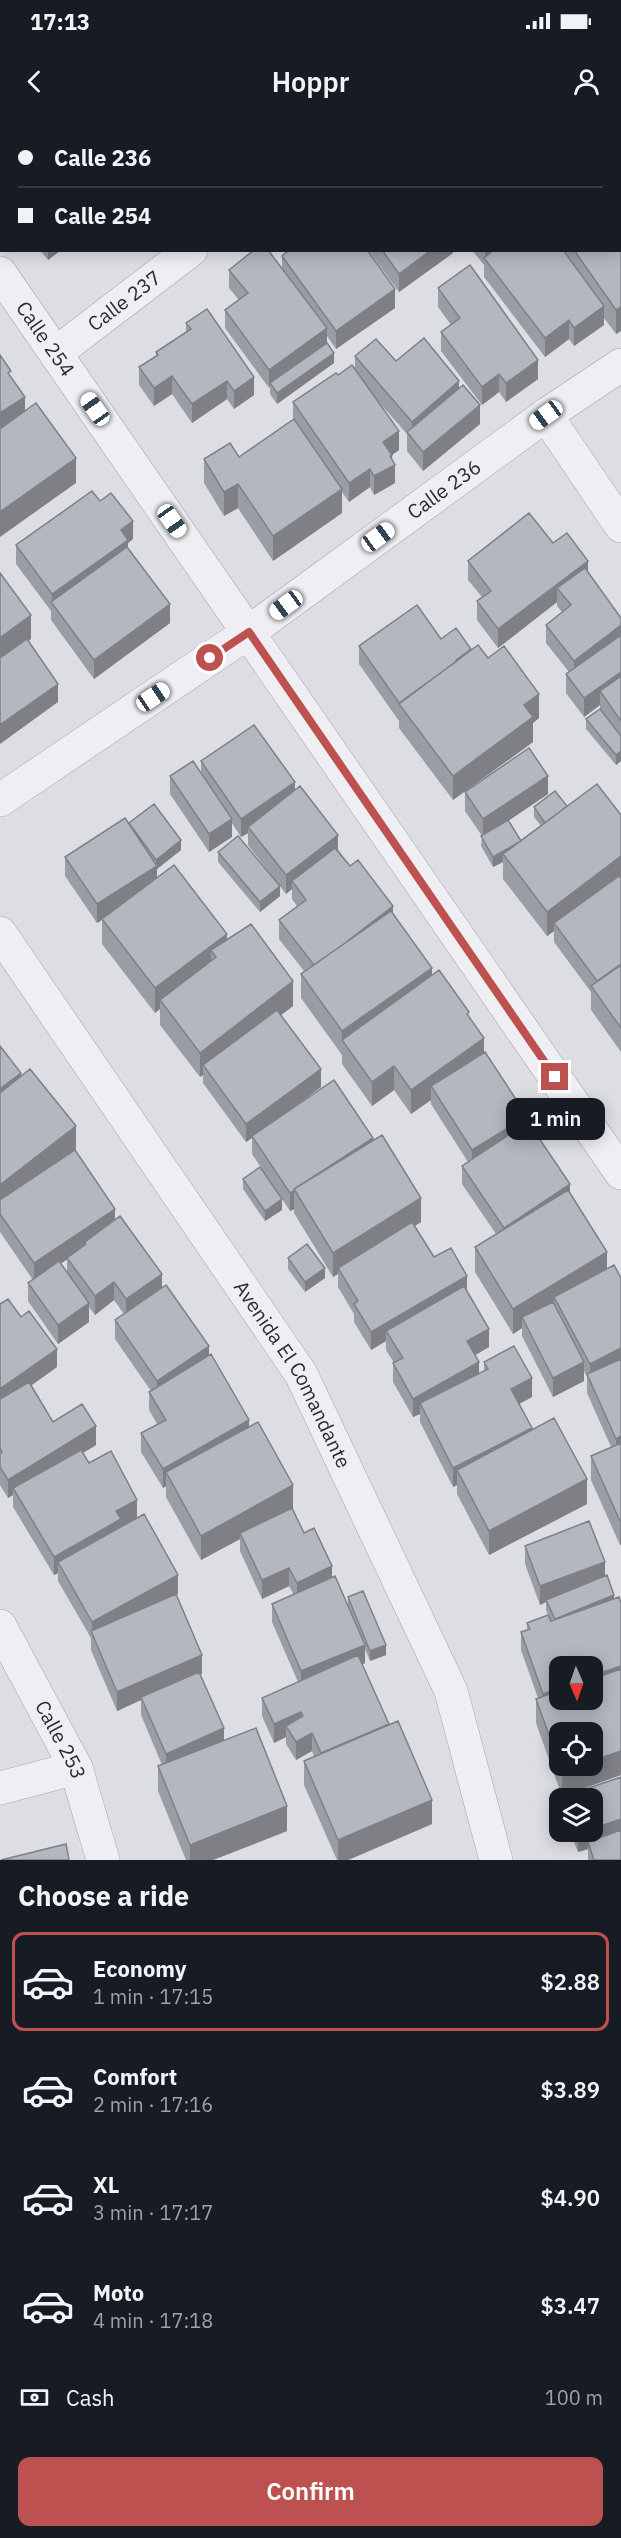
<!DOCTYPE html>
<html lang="en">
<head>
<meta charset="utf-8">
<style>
  :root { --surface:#171b24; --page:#242831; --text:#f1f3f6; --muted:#9ea1a6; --line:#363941; --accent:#bc514f }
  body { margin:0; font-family:"IBM Plex Sans",sans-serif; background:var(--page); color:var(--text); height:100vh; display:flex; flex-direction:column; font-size:22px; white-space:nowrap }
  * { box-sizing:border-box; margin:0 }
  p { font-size:20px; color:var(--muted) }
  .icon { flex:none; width:33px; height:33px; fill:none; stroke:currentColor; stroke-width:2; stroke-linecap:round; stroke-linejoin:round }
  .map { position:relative; height:1740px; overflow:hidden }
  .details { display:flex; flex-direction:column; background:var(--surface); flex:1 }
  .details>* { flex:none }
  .hud { position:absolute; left:0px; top:0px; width:621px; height:132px; box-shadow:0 3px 15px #0003; display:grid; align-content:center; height:132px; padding:0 18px; background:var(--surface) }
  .needle { width:39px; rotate:178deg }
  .tools { position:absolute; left:549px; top:1536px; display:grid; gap:12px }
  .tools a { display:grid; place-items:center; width:54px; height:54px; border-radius:12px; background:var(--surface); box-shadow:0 3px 15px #0003; font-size:30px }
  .end { position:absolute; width:27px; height:27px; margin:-14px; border:8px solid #bc514f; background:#fff; box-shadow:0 0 0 3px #fff }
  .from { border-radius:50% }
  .bubble { position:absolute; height:42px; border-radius:12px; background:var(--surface); box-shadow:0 3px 15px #0003; font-size:20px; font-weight:600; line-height:42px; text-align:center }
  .car { position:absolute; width:18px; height:36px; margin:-18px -9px; border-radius:8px; box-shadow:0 0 4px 2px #0007; background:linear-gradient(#fff 24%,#345 0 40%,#fff 0 76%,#345 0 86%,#fff 0) }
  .hud b { display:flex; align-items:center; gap:21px; height:57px; font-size:22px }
  .hud b+b { border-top:2px solid var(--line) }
  .hud i { width:15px; height:15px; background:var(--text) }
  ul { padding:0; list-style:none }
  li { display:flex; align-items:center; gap:18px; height:99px; margin:0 12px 9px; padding:0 6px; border:3px solid transparent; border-radius:12px }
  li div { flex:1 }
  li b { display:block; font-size:22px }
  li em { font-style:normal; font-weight:600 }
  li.on { border-color:var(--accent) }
  li>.icon { width:54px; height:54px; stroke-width:1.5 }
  h2 { padding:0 18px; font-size:27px; line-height:72px }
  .pay { display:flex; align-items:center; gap:15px; height:66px; padding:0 18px; font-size:22px }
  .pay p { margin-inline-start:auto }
  .primary-button { display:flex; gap:12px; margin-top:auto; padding:12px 18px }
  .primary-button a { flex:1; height:69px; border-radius:12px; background:var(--accent); color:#fff; font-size:24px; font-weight:600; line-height:69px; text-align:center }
  .status { display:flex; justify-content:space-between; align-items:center; height:42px; padding:0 30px; background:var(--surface); direction:ltr }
  .status svg { height:16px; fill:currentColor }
  header { display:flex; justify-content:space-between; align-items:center; height:78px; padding:0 18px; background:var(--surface); font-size:27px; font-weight:600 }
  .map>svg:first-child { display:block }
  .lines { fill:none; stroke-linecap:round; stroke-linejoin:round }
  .minor-casing { stroke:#a2a5ad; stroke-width:34 }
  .tertiary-casing { stroke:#a2a5ad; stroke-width:34 }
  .minor { stroke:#efeff3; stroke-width:33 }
  .tertiary { stroke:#efeff3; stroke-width:33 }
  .wall { fill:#9b9da5; fill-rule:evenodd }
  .shaded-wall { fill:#7e8086 }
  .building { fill:#b4b7c0; stroke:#7e8086; stroke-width:1.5 }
  .route { stroke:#bc514f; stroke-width:8 }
  .labels { text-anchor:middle; stroke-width:6; stroke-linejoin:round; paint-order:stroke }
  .street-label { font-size:20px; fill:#282b39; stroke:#ebedf3 }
</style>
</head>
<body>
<div class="status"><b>17:13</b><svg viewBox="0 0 49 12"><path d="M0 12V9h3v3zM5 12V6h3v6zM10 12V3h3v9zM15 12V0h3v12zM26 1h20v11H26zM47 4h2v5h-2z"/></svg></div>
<header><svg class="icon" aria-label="back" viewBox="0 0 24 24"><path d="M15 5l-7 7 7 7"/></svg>Hoppr<svg class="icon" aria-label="person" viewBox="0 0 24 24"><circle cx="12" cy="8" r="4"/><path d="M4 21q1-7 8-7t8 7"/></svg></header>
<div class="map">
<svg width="621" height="1740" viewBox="0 0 621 1740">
  <rect width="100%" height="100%" fill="#dcdee4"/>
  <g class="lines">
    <defs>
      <g id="minor">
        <path d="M360,2l2,-2"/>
        <path id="s1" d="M0,153l621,900"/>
        <path id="s2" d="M56,233l135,-103"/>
        <path d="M546,295l75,111"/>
        <path id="s3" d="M0,680l249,-168 297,-217 75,-50"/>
        <path id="s4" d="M0,1506l76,142 27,92"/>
        <path d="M0,1668l76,-20"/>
      </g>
      <g id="tertiary">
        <path id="s5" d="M0,813l301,441 150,317 45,169"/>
      </g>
    </defs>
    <!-- minor casing -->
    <use href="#minor" class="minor-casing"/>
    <!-- tertiary casing -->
    <use href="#tertiary" class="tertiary-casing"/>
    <!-- minor -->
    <use href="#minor" class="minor"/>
    <!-- tertiary -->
    <use href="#tertiary" class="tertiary"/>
  </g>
  <!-- wall -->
  <path class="wall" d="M0,0h57v1l-55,1v37l-2,-2z
    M128,0h67l1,2h-68z
    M210,0h59l-2,2h-56z
    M449,0h172v50l-1,1v-49h-173z
    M40,130h21l-13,10z
    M368,130h85v3l-54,39z
    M472,130h148l-4,84 -12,-16v7l-30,21 -5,-7 -24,18 -61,-80v-12z
    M282,136l113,52 -59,41 -9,-13v8l7,19 -57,41 -7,-10v-7l-1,1 -44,-60v-18l14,-10 -10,-12v-18l53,-1z
    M438,168l100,91 -32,23 -7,-10 -17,13 -41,-54v-19l10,-7 -13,-18z
    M186,203l68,72 -20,14 -7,-10 -35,24 -20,-29 -18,12 -15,-21v-18l17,-11v-4l30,-20z
    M355,236l41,5 63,27 21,36 -57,47 -16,-20v-17l-30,-34 22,50 -7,5 3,28 -21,12 -4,-8 -21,15 -7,-10v21l-69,48 -35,-53 -14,8 -20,-33v-24l35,-2 54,-38v-17l45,-27 17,-5z
    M100,381l33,38 -5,4v5l42,75 -76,56 -43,-59v-9l-35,-47v-19z
    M553,423l35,29 33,46v143l-5,4 -30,-36v-10l14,-10v-4l-16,12 -18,-24v-19l3,-2 -23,-29v-18l16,-13 -5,-6v-4l-59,46 -21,-28v-19l5,-4 -14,-17v-19z
    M441,519l47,19 51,60 -6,5v19l-80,58 -54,-72v-7l-40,-57v-18z
    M201,641l94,29 55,76 43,48 39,61 37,43 15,35 86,140 37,76 14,9 -1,267 -29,-65v-24l20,-9 -24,-54v-16l-3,-6v10l-31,16 -31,-61v-8l-9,6 -38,-62v-25l21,-13 -34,-50v-18l6,-4 -37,-58v-4l-20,14 -17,-24 -22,16 -30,-42v-9l-41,-57v-24l3,-3 -25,-32v-19l18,-14 -5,-7v-10l-6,5 -6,-8v10l-20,16 -42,-50v-10l55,25 -25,-32v-12l-7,4 -9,-14v14l-23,15 -39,-58v-18l31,-3z
    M465,672l83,2 -40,27 12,20 21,-15 -7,-9v-10l33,-1 54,9v237l-30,-42v-18l-37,-50v-11l-7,5 -44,-57v-17l-10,5 -12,-21 1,-10 -17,-25z
    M129,703l52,27 -24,19v9l70,62 66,66 -12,9 40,72 -35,26 87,27 48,82 -6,4 19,31 33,35 22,55 -14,8 4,19 5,-3v-9l48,35 -13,7 13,26 55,74 -98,51 -32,-61v-9l-4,2 -33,-65v-8l-7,3 -20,-35v-19h1l-8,-13v-9l-15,9 -17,-28v-8l-16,-27v-13l-5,3 -39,-64v-4l-4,2 -38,-57v-16l-6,4 -43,-59v-8l-3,2 -40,-52v-16l-5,4 -53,-69v-24l-5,3 -32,-47v-19l64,-32z
    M0,926l76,105 39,69 94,136 40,71 44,82 11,24 28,45 16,26v-7l38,58 -16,6 -5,-12v14l-3,2 70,159 -84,36h-11l-33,-75v-24l10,-4 -2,-6 -16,9 -10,-16v-7l-12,6 -12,-27v-18l36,-16 -26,-60v-18l22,-9 -5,-9 -27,13 -22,-48v-12l-39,21 -35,-63v-11l-3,2 -22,-36v-19l16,-9 -8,-14v-18l2,-1 -36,-52v-19l9,-6 -10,-14 -19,15 -6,-8v15l-31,22 -30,-43v-18l5,-3 -33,-48zM67,1139v13l-6,-9z
    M243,1059l39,31 -17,11 -22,-32z
    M288,1138l37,20 -20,14 -17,-23z
    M0,1184l57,63 -26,18 22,37 43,23 -13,8 6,10 48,56 41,75h-2l26,80 -2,1 24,65 63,91 -74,29h-27l-28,-69v-25l4,-1 -21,-50v-15l-24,11 -26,-61v-12l-33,-57v-8l-4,2 -41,-68v-12l-5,3 -8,-13z
    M525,1426l80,29 9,24 7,4v172l-59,21 -26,-73v-24l2,-1 -17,-48v-18l6,-2v-7l21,-8 -2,-5v-8l-6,3 -15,-41z
    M621,1657v83h-33v-11l-10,3 -8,-20h22v-34h-27v-2z"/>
  <!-- shaded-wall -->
  <path class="shaded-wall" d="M33,0h24v2h-26z
    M225,0h21v2h-22z
    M253,0h16l-2,2h-14z
    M621,2v18l-1,1v-18z
    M621,40v10l-1,1v-10z
    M48,130h13l-13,10z
    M431,130h22v3l-54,39v-18z
    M485,130h23l-23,10z
    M395,169v19l-59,41v-18z
    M604,186v19l-30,21v-18z
    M621,187v24l-5,3v-24z
    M569,200v19l-24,18v-19z
    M327,208v18l-57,37 -1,5v-18z
    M334,233v10l-57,41v-11z
    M538,240v19l-32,23v-19z
    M499,254v18l-17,13v-18z
    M172,256v18l-18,12v-18z
    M254,257v18l-20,14v-18z
    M227,261v18l-35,24v-19z
    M459,261v18l-47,41v-18z
    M25,277v18l-25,17v-19z
    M480,285v19l-57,47v-19z
    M399,311v19l-7,5v11l3,-1v18l-21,12v-19l9,-34z
    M76,338v25l-76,54v-25z
    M370,349v18l-21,15v-19z
    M238,364v24l-14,8v-24z
    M342,369v24l-69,48v-25z
    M133,401v18l-5,4v15l-76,45v-9l69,-64z
    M588,441v18l-31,9v14l-59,46v-19z
    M170,484v19l-76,56v-19z
    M31,495v24l-31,23v-24z
    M621,505v19l-47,36v-19z
    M621,552v18l-21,1v14l-16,12v-19z
    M58,564v18l-58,42v-19z
    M539,574v24l-6,5v19l-80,58v-24l71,-71z
    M621,631v10l-5,4v-10z
    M548,656v18l-65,44v-19z
    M295,662v19l-47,26v6l-7,4v-18z
    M232,699v18l-23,15v-18z
    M338,715v18l-46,28v8l-6,5v-19z
    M181,720v10l-24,19v15l-60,39v-19l59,-38v-6z
    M521,721l-18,13v8l-10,5v-10z
    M621,736v24l-67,43v8l-7,5v-24z
    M280,766v10l-20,16v-10z
    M393,786v18l-78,42z
    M227,814v24l-11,-1 -5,-7v20l-51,30v9l-5,4v-25z
    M432,848v25l-90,47v-9z
    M293,861v25l-85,65 -5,-6v10l-3,2v-24z
    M484,918v24l-53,24v14l-20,14v-24z
    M394,946v24l-22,16v-24z
    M321,949v18l-68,50 -1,-1v2l-6,4v-18z
    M21,953v18l-21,16v-18z
    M527,996v18l-55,35v-19z
    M76,1006v25l-76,59v-25z
    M373,1018v18l-79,34z
    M570,1064v19l-66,25z
    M294,1071v18l-4,2v-18z
    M421,1078v24l-81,50 -2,-4v6l-5,3v-24z
    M282,1079v11l-17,11v-10z
    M115,1089v19l-29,16 -1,-2v6l-51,33v-18z
    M607,1132v24l-53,21v11l-32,9v11l-9,6v-25z
    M325,1148v10l-20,14v-10z
    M162,1154v18l-36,25v-18z
    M467,1156v18l-81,37v10l-15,9v-18z
    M114,1162v18l-19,15v-19z
    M89,1183v19l-31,22v-19z
    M489,1209v18l-22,13v-19z
    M209,1226v19l-52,35v-19z
    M621,1228v18l-31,17v-19z
    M57,1229v18l-57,41v-19z
    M479,1242v19l-59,22v11l-7,3v-18z
    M584,1242v19l-31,16v-19z
    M532,1258v19l-21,11v-19z
    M249,1300v18l-83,34v14l-3,2v-19z
    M96,1306v19l-80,48 -3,-5v7l-5,3v-18z
    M532,1308v18l-75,24v15l-4,2v-19z
    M621,1316v19l-5,2v-18z
    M587,1359v25l-98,51v-24z
    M293,1365v24l-53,24v6l-39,21v-24z
    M137,1380v19l-79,43v11l-4,2v-18l62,-46z
    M620,1401h1v24h-1z
    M605,1442v18l-59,20v2l-6,3v-19z
    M332,1446v18l-35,18v-19z
    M289,1448v18l-27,13v-19z
    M178,1455v19l-84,46 -2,-5v-13z
    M614,1475v10l-59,14z
    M365,1525v18l-64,27v-19z
    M386,1525v10l-16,6v-10z
    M202,1535v19l-60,26 -1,-3v3l-24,11v-19z
    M621,1546v19l-29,10v-19z
    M560,1568v12l-17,12v-18z
    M301,1592v19l-15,-5v11l-12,6v-19z
    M224,1608v18l-58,26v-18z
    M312,1613v18l-16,9v-18z
    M621,1631v24l-59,21v-24l19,-6h11v-5z
    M432,1680v24l-84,36h-10v-20z
    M287,1686v25l-74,29h-23v-15z
    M621,1699v18l-33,5v7l-10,3v-18l7,-2h7v-3z"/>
  <!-- building -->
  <path class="building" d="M0,0h33l-2,2h-29v19l-2,-2z
    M76,0h8l1,2h-11z
    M136,0h59l1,2h-59z
    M449,0h29l1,2h-32z
    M491,0h85l1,2h-84z
    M584,0h37v2l-1,1v-1h-35z
    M620,16l1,1v23l-1,1z
    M620,81l1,2v104l-5,3 -42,-60h46z
    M254,130h14l59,78 -58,42 -44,-60 23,-17 -19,-23z
    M289,130h78l28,39 -59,42 -54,-75z
    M382,130h49l-32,24z
    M494,130h69l41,56 -30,22 -5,-8 -24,18 -61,-80z
    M470,145l68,95 -32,23 -7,-9 -17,13 -41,-55 19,-14 -22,-30z
    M207,189l47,68 -20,14 -7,-10 -35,23 -20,-28 -18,12 -15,-21 19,-12 -2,-3 35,-23 -5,-6z
    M424,218l35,43 -47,41 -57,-66 21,-17 20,22z
    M327,223l7,10 -57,40 -7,-10z
    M0,235l11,16 -3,2 17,24 -25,16z
    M352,245l47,66 -16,11 9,13 -2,1 5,9 -21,11 -4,-7 -21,14 -56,-81 43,-29 2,2z
    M463,265l17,20 -57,47 -16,-20z
    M36,283l40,55 -76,54v-83z
    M294,299l48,70 -69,47 -35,-52 -14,8 -20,-33 26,-16 9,14z
    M92,371l8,10 11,-8 22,28 -12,9 7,10 -76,54 -36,-49z
    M529,393l24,30 14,-10 21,28 -90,68 -21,-28 14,-10 -23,-30z
    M127,427l43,57 -76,56 -43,-58z
    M585,448l36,50v7l-47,36 -28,-36 25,-20 -14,-17z
    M0,453l31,42 -31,23z
    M417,485l24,34 15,-11 15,21 -15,11 1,1 -58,42 -40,-57z
    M621,515v37l-37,26 -18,-24z
    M27,519l31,45 -58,41v-67z
    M478,525l10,13 16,-12 35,48 -15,11 9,12 -80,59 -54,-72z
    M621,556v45l-21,-30z
    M600,589l21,27v15l-5,4 -30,-36z
    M254,605l41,57 -54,37 -40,-58z
    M529,628l19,28 -65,43 -18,-27z
    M193,641l39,58 -23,15 -39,-58z
    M597,664l24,31v41l-74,56 -44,-58z
    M300,666l38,49 -52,40 -38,-48z
    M555,671l12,15 -22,17 -11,-16z
    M154,684l27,36 -25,20 -27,-37z
    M125,698l32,48 -60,38 -32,-47z
    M508,700l13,21 -28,16 -12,-21z
    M238,716l42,50 -20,16 -42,-50z
    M335,728l15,18 8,-6 35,46 -48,37 -31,22 -35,-45 27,-20 -14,-19z
    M174,745l53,69 -72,54 -53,-69z
    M619,756l2,2v86l-24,17 -43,-58z
    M391,791l41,57 -90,63 -41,-57z
    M251,804l42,57 -93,72 -40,-53 56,-43 -5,-7z
    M621,845v63l-30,-42z
    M439,850l30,42 -2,2 17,24 -73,52 -17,-24 -22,16 -30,-42z
    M277,890l44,59 -75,55 -43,-59z
    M0,926l21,27 -21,16z
    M485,932l42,64 -55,34 -41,-64z
    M30,949l46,57 -76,59v-92z
    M334,960l39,58 -46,30 -33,21v2l-4,2 -38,-57z
    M528,1002l42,62 -66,44 -42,-62z
    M382,1015l39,63 -88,55 -39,-64z
    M75,1030l40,59 -81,54 -34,-49v-14z
    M260,1047l22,32 -17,12 -22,-32z
    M568,1070l39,62 -94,57 -38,-62z
    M120,1096l42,58 -36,25 -12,-17 -19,14 -28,-38 19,-14 -1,-2z
    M412,1102l22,35 17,-9 16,28 -96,56 -17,-28 4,-3 -20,-33z
    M307,1124l18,24 -20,14 -17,-24z
    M59,1141l30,42 -31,22 -30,-42z
    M614,1145l7,13v70l-31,16 -36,-67z
    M166,1165l43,61 -52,35 -42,-61z
    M464,1166l25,43 -22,12 12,21 -66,37 -20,-36 10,-5 -17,-27z
    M8,1179l13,18 8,-6 28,38 -57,40v-85z
    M553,1182l31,60 -31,16 -31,-61z
    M514,1226l18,32 -21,11 21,39 -79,40 -33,-65 68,-34 -4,-7z
    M211,1234l38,66 -86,49 -22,-36 25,-13 -17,-28z
    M621,1239v77l-5,3 -29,-65z
    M29,1262l24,40 29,-18 14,22 -88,54 -8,-13v-13l2,-2 -2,-4v-49z
    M554,1298l33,61 -98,52 -32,-61z
    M258,1302l35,63 -92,51 -35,-64z
    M621,1323v78h-1l-29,-65z
    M81,1330l8,13 22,-12 26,49 -21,11 5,8 -67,38 -41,-69z
    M292,1388l12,25 10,-5 18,38 -35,17 -8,-15 -27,12 -22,-47z
    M144,1394l34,61 -86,47 -34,-60z
    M589,1401l16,41 -65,24 -15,-40z
    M607,1455l7,20 -59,24 -9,-19z
    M335,1456l30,69 -64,26 -29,-67z
    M363,1471l23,54 -16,6 -22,-54z
    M176,1474l26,61 -85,37 -26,-61z
    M619,1477l2,6v63l-29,10v-10h-32v22l-17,6 -22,-62 9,-3 -3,-6 21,-8 3,6z
    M358,1535l31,69 -68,29 -9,-20 -16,9 -10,-16 17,-10 -2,-4 -27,12 -12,-26z
    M621,1549v82l-29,10v-29h-32v33l-24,-66 24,-9v10h32v-21z
    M199,1552l25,56 -58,26 -25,-57z
    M398,1601l34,79 -94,40 -34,-79z
    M256,1608l31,78 -97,39 -32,-79z
    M560,1646h21l-19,6z
    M621,1657v42l-29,10v-31h-27v-2z
    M621,1710v30h-27l-6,-18z
    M66,1724l3,16h-68z"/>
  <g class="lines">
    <!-- route -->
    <path class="route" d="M210,538l39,-26 306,445"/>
  </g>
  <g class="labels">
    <!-- street labels -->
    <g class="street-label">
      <text dy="7" stroke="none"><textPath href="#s2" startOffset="86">Calle 237</textPath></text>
      <text dy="7" stroke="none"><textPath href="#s1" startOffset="80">Calle 254</textPath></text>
      <text dy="7" stroke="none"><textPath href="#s3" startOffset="542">Calle 236</textPath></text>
      <text dy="7" stroke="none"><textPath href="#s5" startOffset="530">Avenida El Comandante</textPath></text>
      <text dy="7" stroke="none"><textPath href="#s4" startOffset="129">Calle 253</textPath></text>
    </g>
  </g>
</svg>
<div class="tools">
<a><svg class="needle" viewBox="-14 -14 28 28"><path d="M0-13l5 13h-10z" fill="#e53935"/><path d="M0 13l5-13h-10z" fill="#9ea1a6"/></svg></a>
<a><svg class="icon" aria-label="locate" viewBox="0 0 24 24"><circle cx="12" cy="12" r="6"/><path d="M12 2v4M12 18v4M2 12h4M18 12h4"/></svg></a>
<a><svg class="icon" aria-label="layers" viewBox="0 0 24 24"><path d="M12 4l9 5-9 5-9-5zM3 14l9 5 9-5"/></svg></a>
</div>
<i class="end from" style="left:210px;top:538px"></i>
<i class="end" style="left:555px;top:957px"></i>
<div class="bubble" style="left:506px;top:978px;width:99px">1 min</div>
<i class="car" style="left:95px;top:289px;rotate:325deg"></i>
<i class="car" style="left:546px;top:295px;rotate:234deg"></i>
<i class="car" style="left:172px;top:401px;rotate:145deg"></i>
<i class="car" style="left:378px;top:417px;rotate:54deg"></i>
<i class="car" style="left:286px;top:485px;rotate:234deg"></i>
<i class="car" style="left:153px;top:577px;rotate:56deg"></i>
<div class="hud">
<b><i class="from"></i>Calle 236</b>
<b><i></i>Calle 254</b>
</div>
</div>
<section class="details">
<h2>Choose a ride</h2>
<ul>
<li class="on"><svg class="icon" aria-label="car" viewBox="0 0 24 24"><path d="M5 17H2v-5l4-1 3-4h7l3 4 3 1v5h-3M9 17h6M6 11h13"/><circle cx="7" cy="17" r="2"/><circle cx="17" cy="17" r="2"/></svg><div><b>Economy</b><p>1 min · 17:15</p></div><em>$2.88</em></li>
<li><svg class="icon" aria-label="car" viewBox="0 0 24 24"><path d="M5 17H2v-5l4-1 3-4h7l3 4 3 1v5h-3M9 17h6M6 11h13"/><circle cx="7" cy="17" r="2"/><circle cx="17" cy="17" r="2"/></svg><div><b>Comfort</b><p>2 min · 17:16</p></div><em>$3.89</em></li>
<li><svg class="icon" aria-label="car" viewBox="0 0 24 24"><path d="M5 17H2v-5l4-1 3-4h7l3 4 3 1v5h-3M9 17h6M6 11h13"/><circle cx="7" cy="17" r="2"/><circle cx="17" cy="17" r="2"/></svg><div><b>XL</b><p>3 min · 17:17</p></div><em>$4.90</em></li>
<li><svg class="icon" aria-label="car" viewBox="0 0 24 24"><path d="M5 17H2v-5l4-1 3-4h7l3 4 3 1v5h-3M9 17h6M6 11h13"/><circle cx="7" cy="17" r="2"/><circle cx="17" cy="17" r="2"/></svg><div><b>Moto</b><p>4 min · 17:18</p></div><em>$3.47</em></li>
</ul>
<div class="pay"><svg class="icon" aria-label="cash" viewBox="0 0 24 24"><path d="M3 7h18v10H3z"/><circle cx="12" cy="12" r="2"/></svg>Cash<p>100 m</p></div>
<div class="primary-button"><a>Confirm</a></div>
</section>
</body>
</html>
